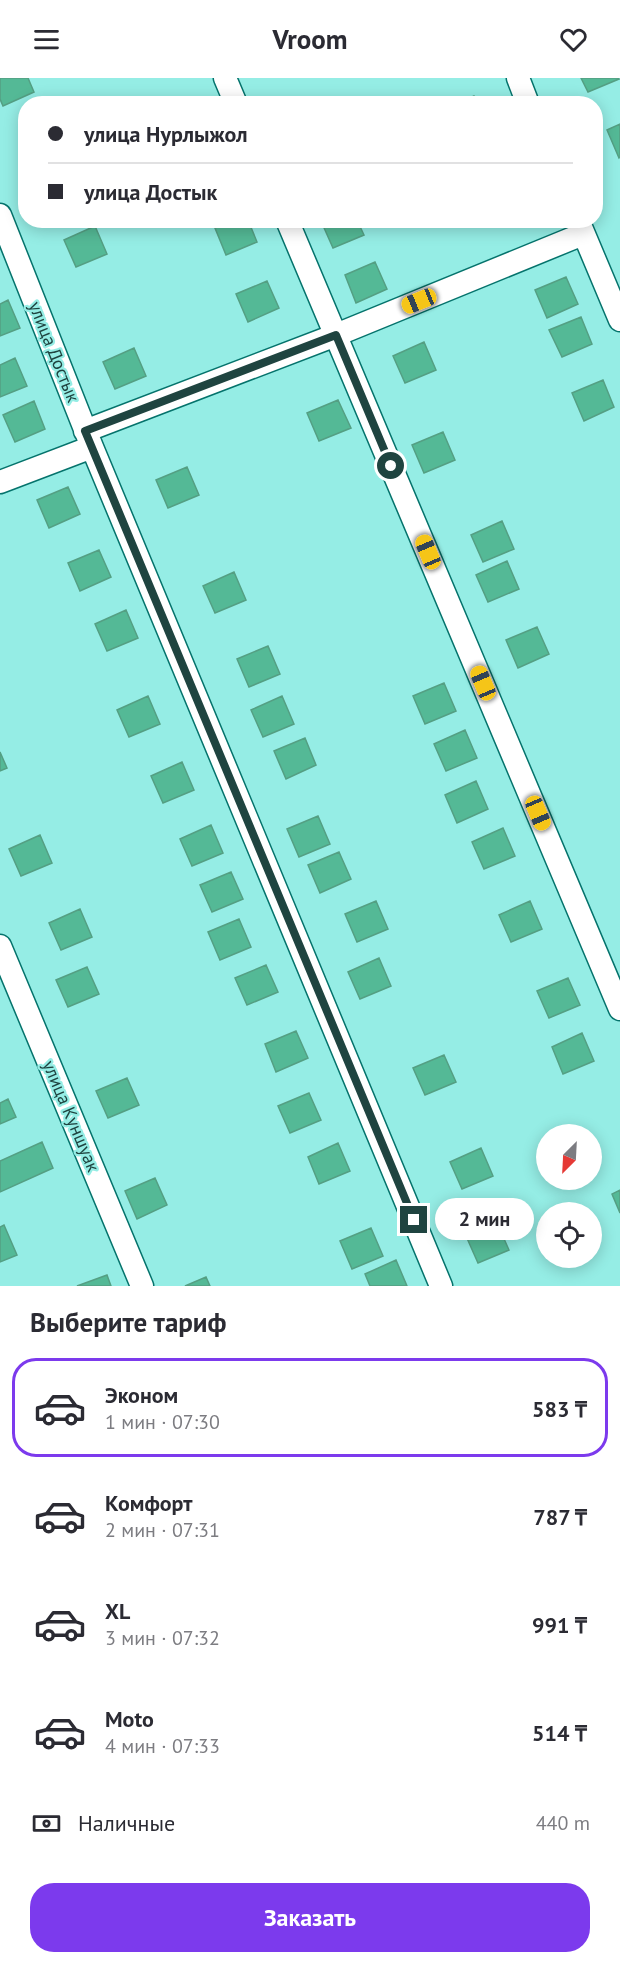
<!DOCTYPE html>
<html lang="ru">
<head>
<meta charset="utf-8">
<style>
  :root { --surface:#fff; --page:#f7f7f7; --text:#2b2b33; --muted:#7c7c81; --line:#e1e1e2; --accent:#7c3aed }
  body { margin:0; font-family:"PT Sans",sans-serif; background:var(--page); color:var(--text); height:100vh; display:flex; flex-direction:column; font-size:22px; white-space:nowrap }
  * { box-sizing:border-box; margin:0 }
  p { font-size:20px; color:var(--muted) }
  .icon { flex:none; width:33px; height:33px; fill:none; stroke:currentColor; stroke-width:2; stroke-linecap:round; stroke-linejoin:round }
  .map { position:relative; height:1208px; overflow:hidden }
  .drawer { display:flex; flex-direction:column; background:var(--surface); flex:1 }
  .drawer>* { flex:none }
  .hud { position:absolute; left:18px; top:18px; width:585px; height:132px; border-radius:24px; box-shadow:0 3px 15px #0003; display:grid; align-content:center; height:132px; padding:0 30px; background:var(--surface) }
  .needle { width:39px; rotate:204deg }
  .fabs { position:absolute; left:536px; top:1046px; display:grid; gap:12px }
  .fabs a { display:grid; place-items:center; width:66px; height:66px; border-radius:50%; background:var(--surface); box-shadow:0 3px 15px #0003; font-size:30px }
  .end { position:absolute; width:27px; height:27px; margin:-14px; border:8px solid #1f4440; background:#fff; box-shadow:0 0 0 3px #fff }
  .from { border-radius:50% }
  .bubble { position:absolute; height:42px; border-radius:21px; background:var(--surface); box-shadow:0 3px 15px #0003; font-size:20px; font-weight:600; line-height:42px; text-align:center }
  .car { position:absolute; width:18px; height:36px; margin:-18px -9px; border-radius:8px; box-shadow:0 0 4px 2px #0007; background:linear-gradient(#f5c518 24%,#345 0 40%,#f5c518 0 76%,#345 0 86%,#f5c518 0) }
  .hud b { display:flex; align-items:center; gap:21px; height:57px; font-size:22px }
  .hud b+b { border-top:2px solid var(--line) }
  .hud i { width:15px; height:15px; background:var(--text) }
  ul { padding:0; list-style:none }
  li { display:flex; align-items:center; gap:18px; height:99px; margin:0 12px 9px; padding:0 18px; border:3px solid transparent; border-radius:24px }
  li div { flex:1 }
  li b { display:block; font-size:22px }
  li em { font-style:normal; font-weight:600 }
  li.selected { border-color:var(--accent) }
  li>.icon { width:54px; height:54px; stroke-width:1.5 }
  h2 { padding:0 30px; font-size:27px; line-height:72px }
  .pay { display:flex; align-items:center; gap:15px; height:66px; padding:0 30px; font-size:22px }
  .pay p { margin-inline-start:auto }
  .action { display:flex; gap:12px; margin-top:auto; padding:12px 30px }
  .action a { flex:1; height:69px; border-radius:24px; background:var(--accent); color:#fff; font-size:24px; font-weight:600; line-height:69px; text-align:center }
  header { display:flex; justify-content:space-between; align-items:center; height:78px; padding:0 30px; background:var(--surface); font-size:27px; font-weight:600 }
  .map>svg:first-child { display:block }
  .building { fill:#54b996; stroke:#549f83; stroke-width:1.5 }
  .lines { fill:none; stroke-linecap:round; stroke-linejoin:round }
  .minor-casing { stroke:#05736c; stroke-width:25 }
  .minor { stroke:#fff; stroke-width:22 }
  .route { stroke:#1f4440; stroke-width:8 }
  .labels { text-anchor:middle; stroke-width:4.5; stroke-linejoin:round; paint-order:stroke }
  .street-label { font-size:18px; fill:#1f4440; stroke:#95ede5 }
</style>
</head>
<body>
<header><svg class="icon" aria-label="menu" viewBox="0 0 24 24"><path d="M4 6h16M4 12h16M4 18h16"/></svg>Vroom<svg class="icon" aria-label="heart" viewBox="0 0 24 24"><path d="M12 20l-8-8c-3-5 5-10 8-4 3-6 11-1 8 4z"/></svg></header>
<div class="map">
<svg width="620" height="1208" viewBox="0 0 620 1208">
  <rect width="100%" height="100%" fill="#95ede5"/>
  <!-- building -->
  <path class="building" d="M0,0h28l6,14 -31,14 -3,-7z
    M581,0h37l1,1 -31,13z
    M474,18l4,8h-21z
    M620,46v33l-1,1 -12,-28z
    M231,142h17l9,22 -31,13 -11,-27z
    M357,142l7,15 -31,13 -12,-27z
    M95,148l12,28 -31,13 -12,-27z
    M375,184l12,27 -31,14 -11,-28z
    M566,199l12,27 -31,14 -12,-28z
    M267,203l12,27 -31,14 -12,-28z
    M8,222l12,28 -20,8v-32z
    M581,239l11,27 -30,13 -13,-27z
    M424,264l12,28 -31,13 -12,-27z
    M134,270l12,28 -31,13 -12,-27z
    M15,280l12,28 -27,11v-32z
    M603,302l11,27 -30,14 -12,-28z
    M338,322l13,28 -32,13 -12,-28z
    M34,323l11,28 -30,13 -12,-27z
    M443,354l12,28 -31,13 -12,-28z
    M187,389l12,28 -31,13 -12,-28z
    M68,409l12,27 -31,14 -12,-28z
    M502,443l12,28 -31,13 -12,-27z
    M99,472l12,27 -31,14 -12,-28z
    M507,483l12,28 -31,13 -12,-27z
    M234,494l12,28 -31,13 -12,-27z
    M126,532l12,28 -31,13 -12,-27z
    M537,549l12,27 -31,14 -12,-28z
    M268,568l12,28 -31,13 -12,-28z
    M444,605l12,28 -31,13 -12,-28z
    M148,618l12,28 -31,13 -12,-27z
    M282,618l12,28 -31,13 -12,-27z
    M465,652l12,28 -31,13 -12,-27z
    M305,660l11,27 -30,14 -12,-28z
    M0,674l7,16 -7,3z
    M182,684l12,28 -31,13 -12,-27z
    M476,703l12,28 -31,14 -12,-28z
    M318,738l12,28 -31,13 -12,-28z
    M211,747l12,28 -31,13 -12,-27z
    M503,750l12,28 -31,13 -12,-27z
    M40,757l12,28 -31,13 -12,-27z
    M339,774l12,27 -31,14 -12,-28z
    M231,794l12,27 -31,13 -12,-27z
    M376,823l12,28 -31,13 -12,-28z
    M530,823l12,28 -31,13 -12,-27z
    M80,831l12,28 -31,13 -12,-27z
    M239,841l12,28 -31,13 -12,-28z
    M379,880l12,28 -31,13 -12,-27z
    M266,887l12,27 -31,13 -12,-27z
    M87,889l12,27 -31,13 -12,-27z
    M568,900l12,27 -31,13 -12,-27z
    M296,953l12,27 -32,14 -11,-28z
    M582,955l12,28 -31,13 -11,-27z
    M444,977l12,27 -31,13 -12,-27z
    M127,1000l12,27 -31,13 -12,-27z
    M309,1015l12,27 -31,13 -12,-27z
    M8,1021l8,18 -16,7v-21z
    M42,1064l11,26 -53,24v-31z
    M338,1065l12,28 -31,13 -11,-27z
    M481,1070l12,28 -31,13 -12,-27z
    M155,1100l12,27 -30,14 -12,-28z
    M620,1112v23l-8,-19z
    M497,1145l12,27 -31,13 -12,-27z
    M4,1147l13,30 -17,7v-35z
    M371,1150l12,28 -31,13 -12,-28z
    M396,1182l11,26h-37l-5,-12z
    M107,1197l4,11h-34z
    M206,1199l4,9h-25z"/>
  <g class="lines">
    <defs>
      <path id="minor" d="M225,0l11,26
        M518,0l10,26
        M0,137l92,232 349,839
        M287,142l333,789
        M578,142l42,100
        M85,353l251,-96 247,-101
        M0,404l92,-35
        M0,868l142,340"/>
    </defs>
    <!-- minor casing -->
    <use href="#minor" class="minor-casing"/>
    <!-- minor -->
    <use href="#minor" class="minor"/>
  </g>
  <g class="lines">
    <!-- route -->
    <path class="route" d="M391,388l-55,-131 -251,96 329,789"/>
  </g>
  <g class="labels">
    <!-- street labels -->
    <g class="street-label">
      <text transform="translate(54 274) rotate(68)" y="6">улица Достык</text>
      <text transform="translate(71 1038) rotate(67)" y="6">улица Куншуак</text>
    </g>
  </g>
</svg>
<div class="fabs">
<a><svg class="needle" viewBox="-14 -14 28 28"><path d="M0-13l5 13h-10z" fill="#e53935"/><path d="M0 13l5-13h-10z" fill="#7c7c81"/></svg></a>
<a><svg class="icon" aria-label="locate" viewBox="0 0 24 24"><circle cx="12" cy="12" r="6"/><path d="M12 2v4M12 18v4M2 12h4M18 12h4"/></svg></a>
</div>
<i class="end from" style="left:391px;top:388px"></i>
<i class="end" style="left:414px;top:1142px"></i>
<div class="bubble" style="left:435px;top:1120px;width:99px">2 мин</div>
<i class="car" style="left:419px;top:223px;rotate:248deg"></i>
<i class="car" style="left:428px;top:474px;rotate:337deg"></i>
<i class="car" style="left:483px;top:605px;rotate:337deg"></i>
<i class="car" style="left:538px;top:735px;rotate:157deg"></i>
<div class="hud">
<b><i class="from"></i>улица Нурлыжол</b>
<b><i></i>улица Достык</b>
</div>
</div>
<section class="drawer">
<h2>Выберите тариф</h2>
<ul>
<li class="selected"><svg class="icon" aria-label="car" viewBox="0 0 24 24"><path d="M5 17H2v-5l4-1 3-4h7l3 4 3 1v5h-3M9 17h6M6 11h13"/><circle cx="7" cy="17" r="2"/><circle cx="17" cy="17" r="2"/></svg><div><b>Эконом</b><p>1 мин · 07:30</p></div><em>583 ₸</em></li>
<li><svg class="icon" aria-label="car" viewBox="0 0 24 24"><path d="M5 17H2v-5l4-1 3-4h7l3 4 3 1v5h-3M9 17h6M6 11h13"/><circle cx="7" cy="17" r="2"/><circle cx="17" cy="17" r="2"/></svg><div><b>Комфорт</b><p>2 мин · 07:31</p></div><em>787 ₸</em></li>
<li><svg class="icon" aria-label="car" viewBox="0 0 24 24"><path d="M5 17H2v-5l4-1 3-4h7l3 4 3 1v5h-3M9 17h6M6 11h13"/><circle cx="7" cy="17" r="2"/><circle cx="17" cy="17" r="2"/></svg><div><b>XL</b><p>3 мин · 07:32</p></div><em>991 ₸</em></li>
<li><svg class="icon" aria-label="car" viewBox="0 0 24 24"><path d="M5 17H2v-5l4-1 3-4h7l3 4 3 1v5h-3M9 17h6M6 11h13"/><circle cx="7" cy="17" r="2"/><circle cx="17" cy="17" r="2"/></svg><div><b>Moto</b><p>4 мин · 07:33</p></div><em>514 ₸</em></li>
</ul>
<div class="pay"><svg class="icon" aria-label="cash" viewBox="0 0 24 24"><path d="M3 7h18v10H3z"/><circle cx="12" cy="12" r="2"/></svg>Наличные<p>440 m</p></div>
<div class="action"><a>Заказать</a></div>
</section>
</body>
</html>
